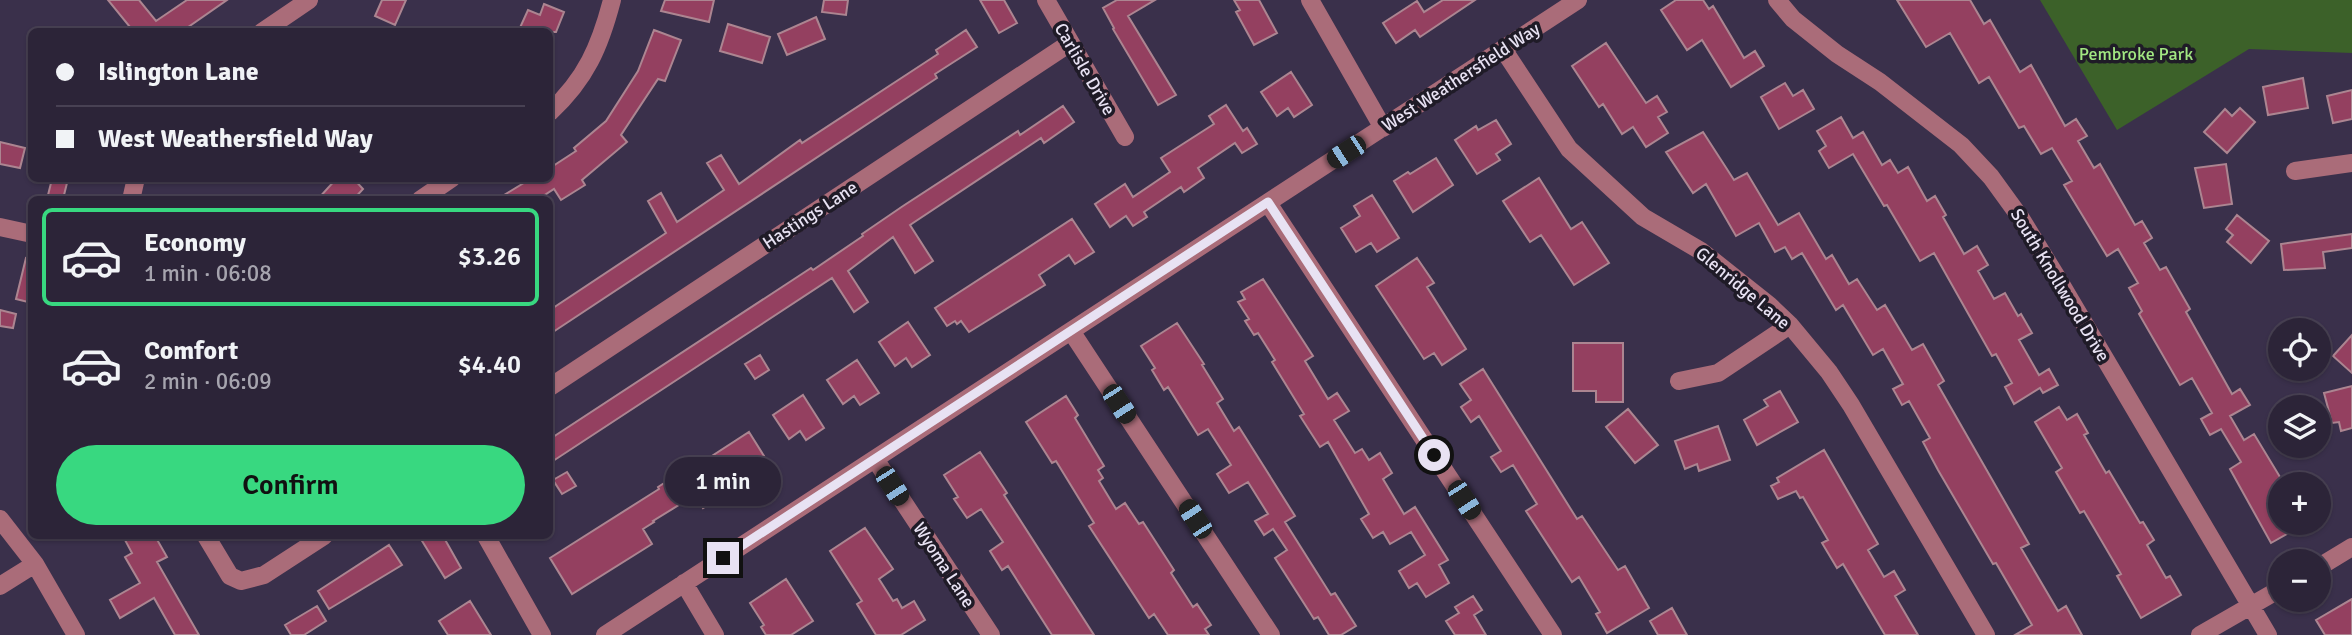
<!DOCTYPE html>
<html lang="en">
<head>
<meta charset="utf-8">
<style>
  :root { --surface:#2c2438; --page:#342c40; --text:#f1f3f6; --muted:#a6a4ae; --line:#484153; --accent:#38d880 }
  body { margin:0; font-family:Signika,sans-serif; background:var(--page); color:var(--text); height:100vh; display:flex; flex-direction:column; font-size:26px; white-space:nowrap }
  * { box-sizing:border-box; margin:0 }
  p { font-size:23px; color:var(--muted) }
  .icon { flex:none; width:38px; height:38px; fill:none; stroke:currentColor; stroke-width:2; stroke-linecap:round; stroke-linejoin:round }
  .map { position:relative; flex:1; overflow:hidden }
  .side { position:absolute; left:28px; top:196px; width:525px; height:343px; display:flex; flex-direction:column; background:var(--surface); border-radius:10px; box-shadow:0 2px 5px #0004,0 0 0 2px var(--line) }
  .side>* { flex:none }
  .top-card { position:absolute; left:28px; top:28px; width:525px; height:154px; border-radius:10px; box-shadow:0 2px 5px #0004,0 0 0 2px var(--line); display:grid; align-content:center; height:154px; padding:0 28px; background:var(--surface) }
  .buttons { position:absolute; left:2268px; top:318px; display:grid; gap:14px }
  .buttons a { display:grid; place-items:center; width:63px; height:63px; border-radius:50%; background:var(--surface); box-shadow:0 2px 5px #0004,0 0 0 2px var(--line); font-size:35px }
  .end { position:absolute; width:32px; height:32px; margin:-16px; border:9px solid #e8e2f3; background:#111; box-shadow:0 0 0 4px #111 }
  .from { border-radius:50% }
  .bubble { position:absolute; height:49px; border-radius:24px; background:var(--surface); box-shadow:0 2px 5px #0004,0 0 0 2px var(--line); font-size:23px; font-weight:600; line-height:49px; text-align:center }
  .car { position:absolute; width:21px; height:42px; margin:-21px -10px; border-radius:9px; box-shadow:0 0 5px 2px #0007; background:linear-gradient(#222 24%,#8ab4d8 0 40%,#222 0 76%,#8ab4d8 0 86%,#222 0) }
  .top-card b { display:flex; align-items:center; gap:24px; height:66px; font-size:26px }
  .top-card b+b { border-top:2px solid var(--line) }
  .top-card i { width:18px; height:18px; background:var(--text) }
  ul { padding:12px 0 0; list-style:none }
  li { display:flex; align-items:center; gap:21px; height:98px; margin:0 14px 10px; padding:0 14px; border:4px solid transparent; border-radius:10px }
  li div { flex:1 }
  li b { display:block; font-size:26px }
  li em { font-style:normal; font-weight:600 }
  li.current { border-color:var(--accent) }
  li>.icon { width:63px; height:63px; stroke-width:1.5 }
  .button { display:flex; gap:14px; margin-top:auto; padding:14px 28px }
  .button a { flex:1; height:80px; border-radius:42px; background:var(--accent); color:#111; font-size:28px; font-weight:600; line-height:80px; text-align:center }
  .map>svg:first-child { display:block }
  .green { fill:#3c6129 }
  .building { fill:#944060; stroke:#ac8591; stroke-width:2 }
  .lines { fill:none; stroke-linecap:round; stroke-linejoin:round }
  .minor { stroke:#aa6c79; stroke-width:18 }
  .route { stroke:#e8e2f3; stroke-width:9 }
  .labels { text-anchor:middle; stroke-width:7; stroke-linejoin:round; paint-order:stroke }
  .park-label { font-size:18px; fill:#a2e782; stroke:#1f1b27 }
  .street-label { font-size:18px; fill:#e8e2f3; stroke:#1f1b27 }
</style>
</head>
<body>
<div class="map">
<svg width="2352" height="635" viewBox="0 0 2352 635">
  <rect width="100%" height="100%" fill="#3a304b"/>
  <!-- green -->
  <path class="green" d="M2040,0h312v53l-103,-4 -132,81z"/>
  <!-- building -->
  <path class="building" d="M108,0h31l17,21 31,-21h40l-46,32h-47z
    M382,0h24l-11,25 -20,-9z
    M665,0h49l-5,22 -48,-11z
    M824,0h24l-2,15 -24,-3z
    M980,0h24l13,23 -18,10z
    M1117,0h38l-27,16 48,79 -18,10 -45,-76 1,-1 -11,-20z
    M1234,0h25l18,33 -23,12 -18,-33 4,-2z
    M1443,0h32l-55,37 -5,-7 -19,13 -13,-20 34,-22 7,11z
    M1676,0h27l6,9 4,-3 31,52 11,-7 9,15 -33,21 -29,-47 -15,10 -26,-40z
    M1897,0h73l14,24 6,-4 30,52 11,-7 34,61 11,-7 11,17 -9,5 16,27 6,-4 35,61 7,-4 10,17 -8,5 16,27 6,-3 24,42 -4,3 46,82 8,-5 10,16 -20,11 14,24 10,-6 26,43v46h26l-35,20 -41,-74 11,-7 -20,-33 -11,6 -9,-16 11,-6 -20,-35 -12,7 -41,-71 3,-3 -13,-23 9,-5 -20,-34 -11,7 -43,-71 8,-4 -20,-33 -11,6 -17,-28 -5,2 -30,-51 -10,6 -29,-50 -24,14z
    M544,4l20,8 -8,20h-38l10,-22 12,5z
    M816,17l9,22 -38,16 -9,-21z
    M728,24l42,13 -8,26 -42,-12z
    M654,30l27,10 -16,41 -7,-2 -37,56 6,7 -45,38 3,5 -24,15 -7,-11 -17,11h-41l36,-22h18v-10l26,-17 -2,-3 32,-27 32,-50z
    M966,30l11,17 -42,27 2,4 -387,256v-24l116,-77 -18,-32 13,-8 16,29 47,-32 -17,-27 14,-8 18,29 61,-44 2,3 136,-89 -2,-4z
    M1606,43l40,60 11,-7 10,16 -9,5 10,16 -22,14 -13,-20 -11,7 -19,-30 -4,3 -27,-41z
    M1291,72l21,33 -18,12 -6,-9 -11,8 -16,-24z
    M2303,78l5,30 -40,7 -5,-28z
    M1785,83l8,13 10,-6 11,19 -35,20 -18,-32z
    M2352,90v29l-19,4 -6,-27z
    M1226,105l17,26 4,-3 10,16 -15,9 -7,-10 -37,25 6,10 -20,14 -3,-5 -37,25 3,5 -14,9 -7,-10 -16,11 -15,-23 30,-20 8,13 37,-25 -9,-14 53,-34 -5,-8z
    M1063,106l11,16 -30,21 -3,-5 -131,87 23,36 -18,12 -22,-36 -45,34 20,31 -14,10 -22,-34 -282,185v-24l261,-171 2,2 50,-34 -1,-2 41,-28 115,-75 2,4z
    M2240,108l15,14 -28,31 -23,-21 21,-23 7,7z
    M1841,117l12,21 10,-6 19,33 8,-5 8,13 10,-6 19,34 8,-5 11,19 -3,2 21,37 13,-8 11,19 -10,6 16,28 11,-6 13,23 3,-2 11,19 -13,7 20,35 10,-6 9,16 -15,8 -3,-5 -26,16 -9,-17 7,-4 -16,-29 -4,2 -58,-103 -14,8 -33,-56 -3,1 -31,-52 -24,14 -10,-17 7,-5 -9,-15z
    M1496,120l15,24 -15,10 4,6 -23,14 -22,-34 21,-14 2,4z
    M1703,132l31,48 13,-7 31,52 21,-12 27,46 6,-4 17,29 8,-5 20,31 8,-5 27,45 11,-6 21,37 -6,4 91,159 -8,4 37,63 8,-5 16,29h-67l17,-10 -36,-62 -3,1 -55,-94 -15,-28 7,-4 -21,-37 -7,4 -9,-16 10,-5 -20,-35 -10,6 -30,-50 -7,5 -34,-57 -10,6 -7,-12 -10,5 -16,-29 -23,13 -30,-52 -13,9 -27,-41z
    M0,142l25,6 -5,20 -20,-4z
    M1436,158l17,27 -40,27 -19,-31 14,-9 2,2z
    M2226,164l6,40 -28,4 -9,-40z
    M337,178h16l10,11 -10,11h-36z
    M1539,178l32,51 11,-7 27,41 -35,22 -33,-50 -11,7 -27,-41z
    M52,179l15,4 -4,16 -15,-4z
    M1372,195l27,43 -22,14 -6,-9 -15,9 -15,-24 19,-12 -6,-10z
    M2237,215l32,26 -18,22 -24,-21 6,-7 -7,-6z
    M1072,219l22,33 -19,12 -6,-9 -30,20 6,10 -76,47 -8,-11 -4,3 -2,-3 -8,5 -12,-18z
    M2352,234v14l-29,4 2,16 -41,2 -3,-26z
    M26,258l6,1v44l-16,-4z
    M1417,258l17,25 -7,4 39,62 -24,16 -8,-12 -10,6 -48,-73z
    M1263,279l50,77 -8,5 23,38 9,-6 12,18 -15,9 21,33 7,-4 7,11 11,-7 12,20 -9,6 21,35 11,-7 33,53 -9,5 10,18 -23,14 -9,-14 -8,5 -10,-17 26,-16 -14,-23 -21,12 -7,-12 -10,6 -12,-19 8,-5 -41,-72 -8,5 -20,-31 4,-2 -32,-52 3,-2 -17,-27 -4,2 -9,-14 4,-2 -11,-17 7,-3 -4,-7z
    M0,310l16,4 -3,14 -13,-2z
    M908,322l22,33 -18,12 -6,-9 -11,8 -16,-24z
    M1177,323l27,41 -2,1 21,34 -6,4 17,28 5,-4 56,89 -10,6 46,73 4,-2 21,33 -15,9h-12l-11,-18 -4,2 -39,-61 12,-8 -14,-21 -9,6 -9,-14 13,-7 -20,-32 -19,11 -12,-19 14,-9 -23,-36 -10,6 -30,-48 -4,3 -12,-20 3,-2 -14,-22z
    M2352,335v38l-19,-17z
    M1573,343h50v59h-27v-11h-23z
    M760,355l9,15 -14,9 -10,-15z
    M857,360l22,33 -19,12 -6,-9 -11,8 -16,-24z
    M1483,369l94,150 5,-3 36,54 7,-4 24,42 -42,25 -11,-19 4,-2 -21,-35 -7,5 -46,-71 11,-7 -24,-39 -12,7 -10,-15 10,-6 -22,-35 -8,6 -10,-15 10,-7 -11,-16z
    M2352,386v42l-11,3 -2,-9 -7,1 -8,-30z
    M1780,391l18,31 -41,23 -13,-25 24,-14 -4,-6z
    M803,395l21,33 -18,12 -6,-9 -11,8 -16,-24z
    M1066,396l12,19 -3,3 29,48 -6,4 5,8 -4,3 17,28 9,-6 14,21 4,-2 31,48 -3,3 22,34 4,-3 14,21 -6,4 4,6h-41l-14,-21 -5,4 -60,-92 5,-3 -38,-62 -4,2 -26,-41z
    M2059,407l8,13 10,-6 11,19 -4,2 22,38 3,-2 31,52 3,-1 11,18 -7,5 19,33 4,-2 11,19 -40,23 -24,-42 4,-2 -37,-63 -4,2 -24,-41 6,-4 -27,-46z
    M1628,409l30,36 -23,18 -29,-36z
    M1718,426l12,34 -31,11 -2,-7 -12,5 -10,-28z
    M749,432l15,24 -12,8 6,9 -55,35 -8,-13 -42,26 1,1 -11,7 9,15 -80,50 -22,-36 109,-69 -1,-2 42,-27 1,3z
    M1824,450l54,94 -10,6 16,27 10,-6 11,19 -10,6 23,39h-33l-42,-71 -6,4 -15,-25 6,-3 -25,-43 -3,1 -4,-7 -18,8 -7,-13 8,-4 -2,-4z
    M980,452l27,41 -3,2 90,140h-42l-44,-69 -6,4 -12,-19 13,-9 -22,-33 -14,9 -13,-19 4,-2 -14,-22z
    M567,472l9,14 -14,8 -9,-14z
    M865,528l28,41 -14,10 14,22 4,-2 5,9 12,-7 11,19 -24,15h-25l-19,-31 5,-3 -32,-50z
    M132,536h23l12,21 -10,5 42,73h-24l-21,-37 -34,20 -10,-18 30,-17 -15,-26 7,-4 -7,-13z
    M419,536h24l18,32 -16,10z
    M389,545l13,20 -73,44 -11,-18z
    M786,579l27,42 -22,14h-25l-5,-8 3,-2 -14,-22z
    M1473,596l9,14 -8,5 12,20h-31l-9,-14 13,-8 -4,-6z
    M2352,599v36h-27l-9,-15z
    M470,601l21,34h-43l-9,-14z
    M317,606l9,15 -22,14h-13l-6,-10z
    M1672,608l15,27h-29l-8,-14z"/>
  <g class="lines">
    <!-- minor -->
    <path class="minor" d="M1046,0l79,137
      M1310,0l73,128
      M1777,0l16,19 44,35 43,28 81,63 30,32 29,40 38,62 210,356
      M262,32l47,-32
      M1503,49l66,100 74,68 58,34 68,54 21,20 39,47 22,33 135,230
      M550,112c36,-33 50,-66 62,-112
      M2295,171l57,-8
      M131,200l5,-22
      M420,200l32,-22
      M1268,203l285,432
      M0,227l32,7
      M1071,331l200,304
      M1679,381l39,-8 72,-48
      M550,387l520,-344
      M875,459l116,176
      M0,519l35,45 41,71
      M206,536l24,40 11,5 23,-6 60,-39
      M486,536l56,99
      M2319,567l33,-20
      M684,583l31,52
      M0,586l35,-22
      M605,635l973,-635
      M2200,635l80,-46"/>
  </g>
  <g class="lines">
    <!-- route -->
    <path class="route" d="M723,558l545,-356 166,253"/>
  </g>
  <g class="labels">
    <!-- park labels -->
    <g class="park-label">
      <text x="2136" y="60">Pembroke Park</text>
    </g>
    <!-- street labels -->
    <g class="street-label">
      <text transform="translate(1085 69) rotate(60)" y="6">Carlisle Drive</text>
      <text transform="translate(1461 77) rotate(-33)" y="6">West Weathersfield Way</text>
      <text transform="translate(810 215) rotate(-33)" y="6">Hastings Lane</text>
      <text transform="translate(2060 285) rotate(59)" y="6">South Knollwood Drive</text>
      <text transform="translate(1743 288) rotate(40)" y="6">Glenridge Lane</text>
      <text transform="translate(944 565) rotate(57)" y="6">Wyoma Lane</text>
    </g>
  </g>
</svg>
<div class="buttons">
<a><svg class="icon" aria-label="locate" viewBox="0 0 24 24"><circle cx="12" cy="12" r="6"/><path d="M12 2v4M12 18v4M2 12h4M18 12h4"/></svg></a>
<a><svg class="icon" aria-label="layers" viewBox="0 0 24 24"><path d="M12 4l9 5-9 5-9-5zM3 14l9 5 9-5"/></svg></a>
<a>+</a>
<a>−</a>
</div>
<i class="end from" style="left:1434px;top:455px"></i>
<i class="end" style="left:723px;top:558px"></i>
<div class="bubble" style="left:665px;top:457px;width:116px">1 min</div>
<i class="car" style="left:1346px;top:152px;rotate:237deg"></i>
<i class="car" style="left:1119px;top:404px;rotate:147deg"></i>
<i class="car" style="left:892px;top:486px;rotate:147deg"></i>
<i class="car" style="left:1464px;top:500px;rotate:147deg"></i>
<i class="car" style="left:1195px;top:519px;rotate:327deg"></i>
<div class="top-card">
<b><i class="from"></i>Islington Lane</b>
<b><i></i>West Weathersfield Way</b>
</div>
<section class="side">
<ul>
<li class="current"><svg class="icon" aria-label="car" viewBox="0 0 24 24"><path d="M5 17H2v-5l4-1 3-4h7l3 4 3 1v5h-3M9 17h6M6 11h13"/><circle cx="7" cy="17" r="2"/><circle cx="17" cy="17" r="2"/></svg><div><b>Economy</b><p>1 min · 06:08</p></div><em>$3.26</em></li>
<li><svg class="icon" aria-label="car" viewBox="0 0 24 24"><path d="M5 17H2v-5l4-1 3-4h7l3 4 3 1v5h-3M9 17h6M6 11h13"/><circle cx="7" cy="17" r="2"/><circle cx="17" cy="17" r="2"/></svg><div><b>Comfort</b><p>2 min · 06:09</p></div><em>$4.40</em></li>
</ul>
<div class="button"><a>Confirm</a></div>
</section>
</div>
</body>
</html>
